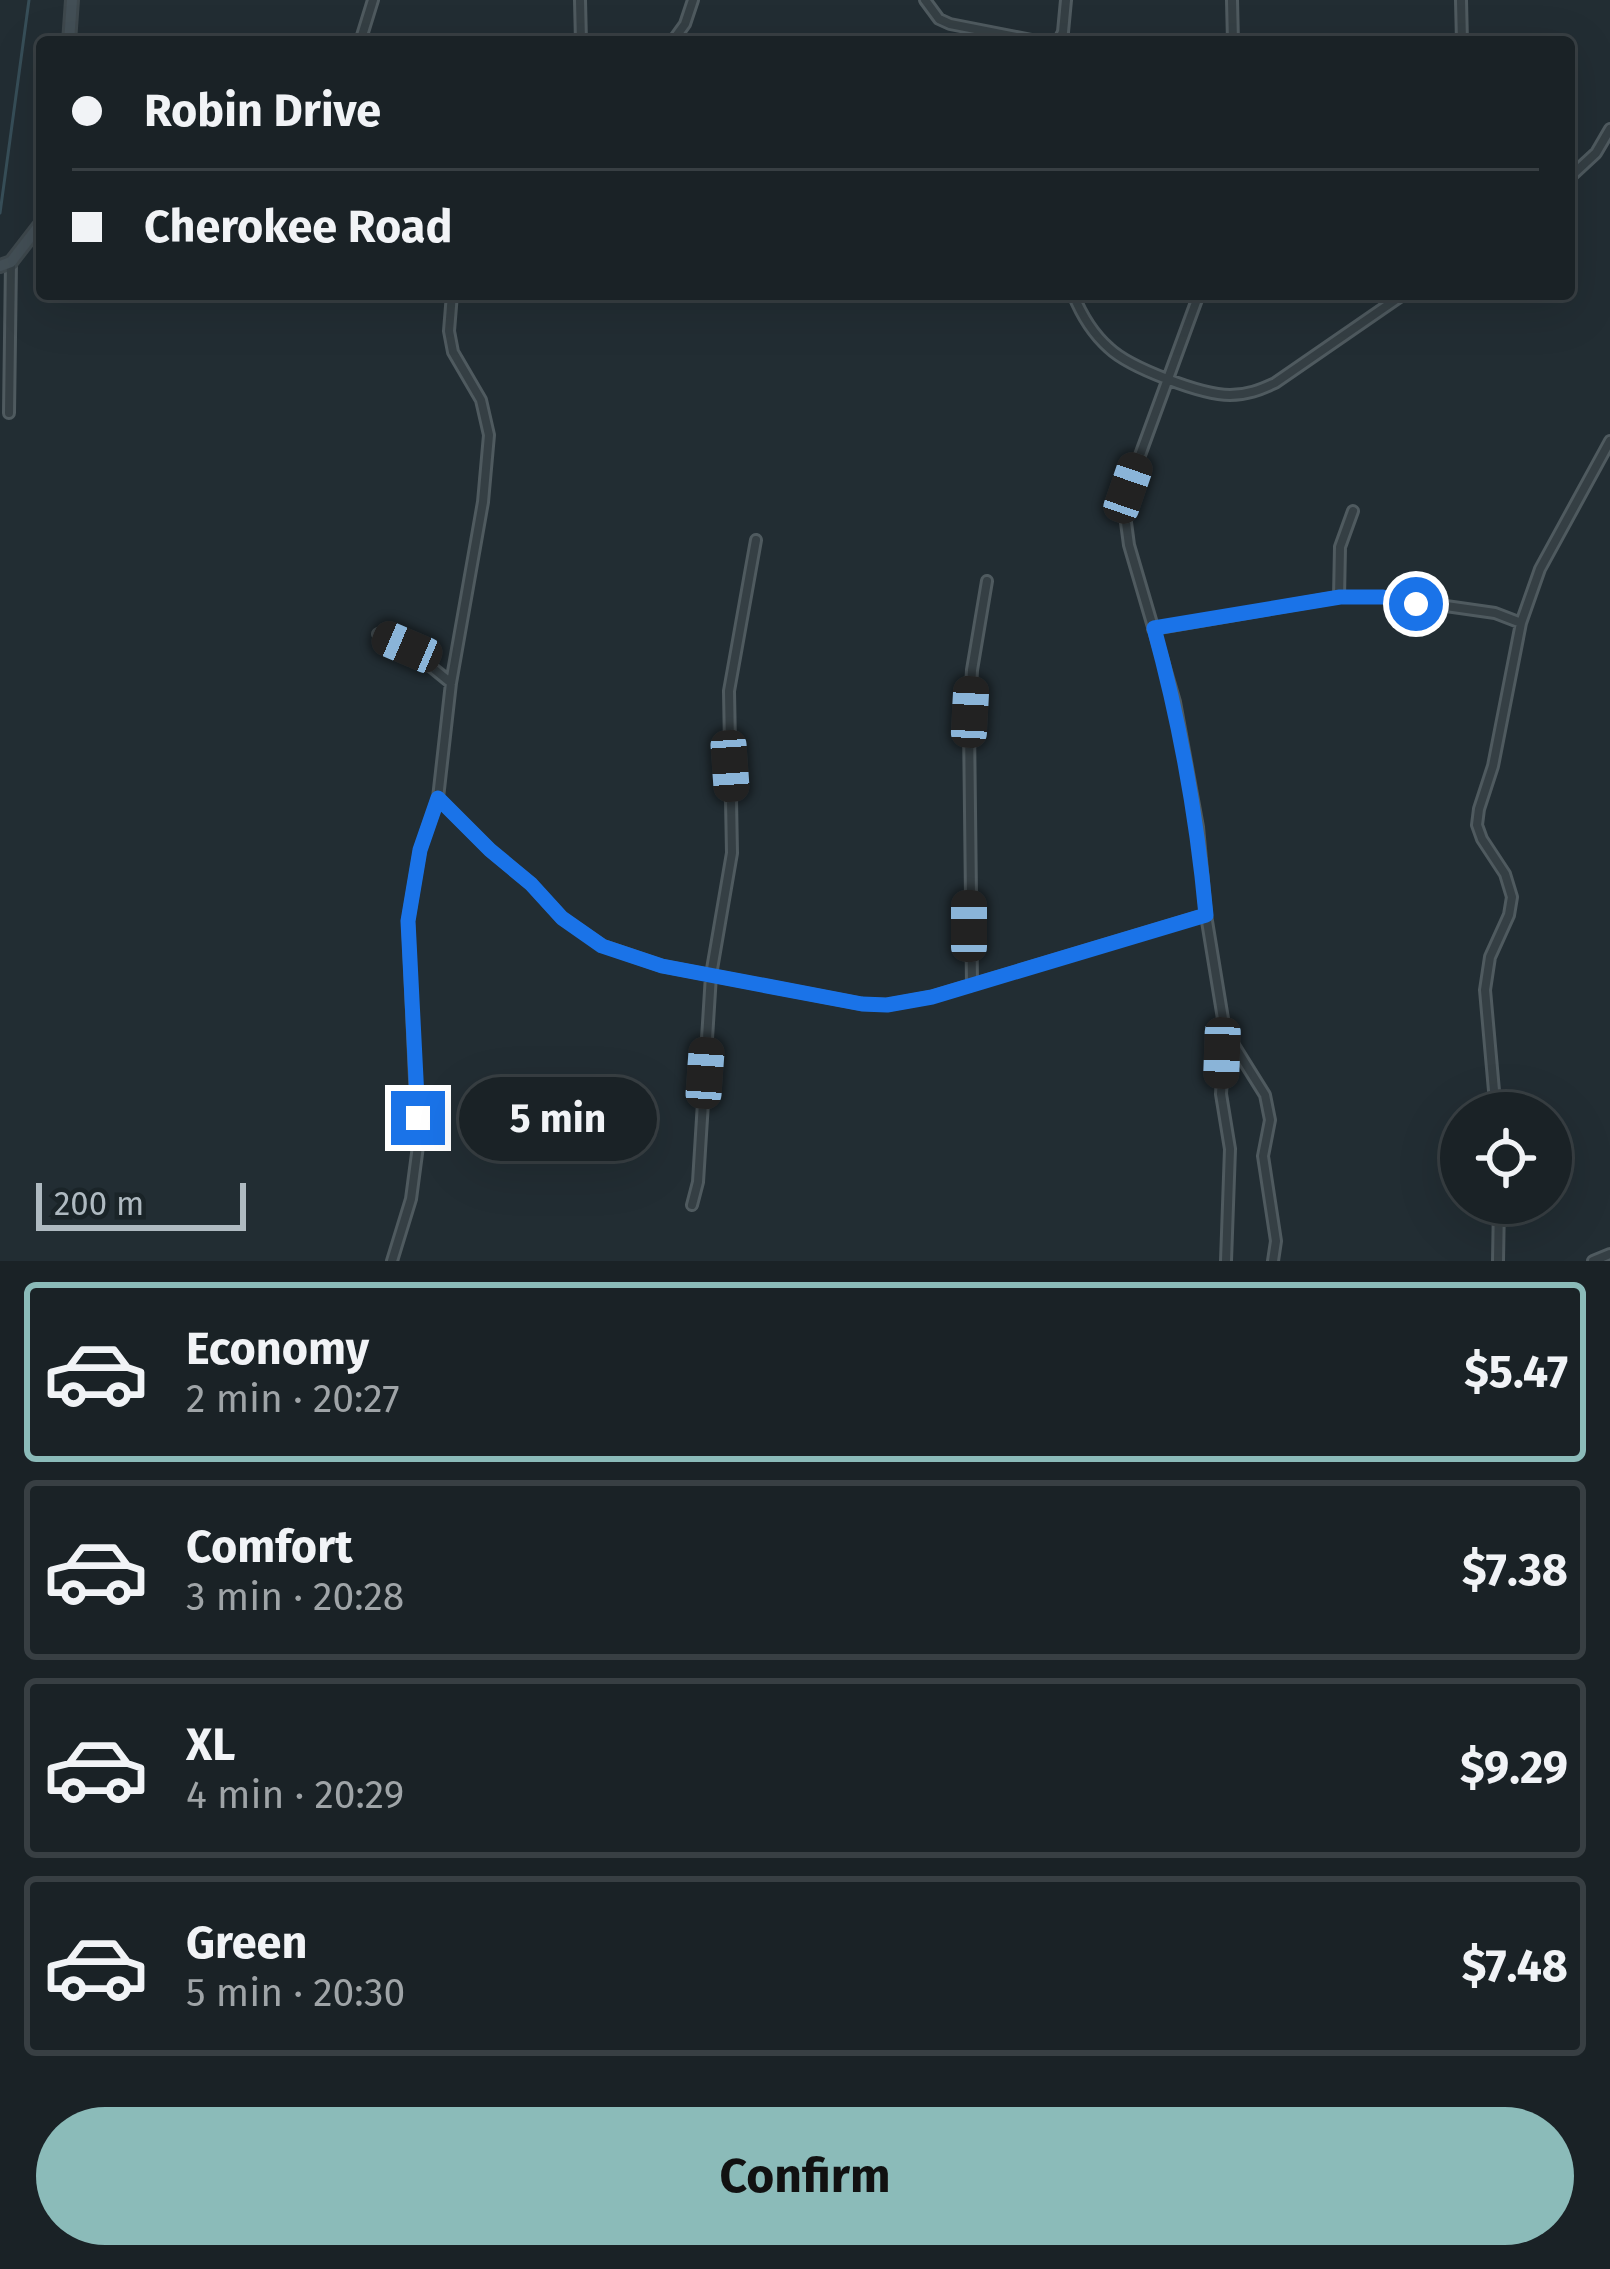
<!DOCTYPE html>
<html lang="en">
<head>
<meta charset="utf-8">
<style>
  :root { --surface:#1a2226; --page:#272f32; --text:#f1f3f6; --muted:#9fa4a7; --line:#383f43; --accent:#8bbbb9 }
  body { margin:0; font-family:"Fira Sans",sans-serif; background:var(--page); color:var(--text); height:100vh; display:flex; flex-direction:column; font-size:45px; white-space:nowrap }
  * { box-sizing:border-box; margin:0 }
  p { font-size:39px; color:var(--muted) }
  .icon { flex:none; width:66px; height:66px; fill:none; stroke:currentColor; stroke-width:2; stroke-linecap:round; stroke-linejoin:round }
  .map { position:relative; height:1261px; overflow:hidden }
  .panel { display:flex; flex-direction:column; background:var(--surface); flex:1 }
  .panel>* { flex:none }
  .hud { position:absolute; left:36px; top:36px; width:1539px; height:264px; border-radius:12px; box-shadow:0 12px 48px #0002,0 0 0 3px var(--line); display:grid; align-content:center; height:264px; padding:0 36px; background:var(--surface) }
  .tools { position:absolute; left:1440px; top:1092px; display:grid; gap:24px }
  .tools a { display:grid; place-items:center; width:132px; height:132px; border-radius:50%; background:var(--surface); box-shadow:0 12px 48px #0002,0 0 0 3px var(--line); font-size:60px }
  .scale { position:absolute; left:36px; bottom:30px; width:210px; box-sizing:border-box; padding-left:12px; border:6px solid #afbac1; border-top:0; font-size:33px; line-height:42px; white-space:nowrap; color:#afbac1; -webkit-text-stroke:9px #1a2428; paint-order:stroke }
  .end { position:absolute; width:54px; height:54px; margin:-27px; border:15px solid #1a73e8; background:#fff; box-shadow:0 0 0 6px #fff }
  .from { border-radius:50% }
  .bubble { position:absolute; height:84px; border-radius:42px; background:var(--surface); box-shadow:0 12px 48px #0002,0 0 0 3px var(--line); font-size:39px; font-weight:700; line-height:84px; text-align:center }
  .car { position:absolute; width:36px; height:72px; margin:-36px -18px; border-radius:15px; box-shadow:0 0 9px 3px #0007; background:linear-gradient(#222 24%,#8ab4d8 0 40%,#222 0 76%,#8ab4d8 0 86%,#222 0) }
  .hud b { display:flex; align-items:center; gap:42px; height:114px; font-size:45px }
  .hud b+b { border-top:3px solid var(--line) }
  .hud i { width:30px; height:30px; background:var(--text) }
  ul { padding:21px 0 0; list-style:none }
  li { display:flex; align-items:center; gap:36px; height:180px; margin:0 24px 18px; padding:0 12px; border:6px solid var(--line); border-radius:12px }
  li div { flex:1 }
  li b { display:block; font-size:45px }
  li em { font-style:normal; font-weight:700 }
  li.selected { border-color:var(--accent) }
  li>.icon { width:108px; height:108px; stroke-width:1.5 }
  .primary-button { display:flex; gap:24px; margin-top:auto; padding:24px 36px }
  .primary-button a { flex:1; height:138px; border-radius:72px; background:var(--accent); color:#111; font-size:48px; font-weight:700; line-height:138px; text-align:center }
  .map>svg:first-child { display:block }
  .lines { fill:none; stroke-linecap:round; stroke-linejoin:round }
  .stream { stroke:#374e58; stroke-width:3 }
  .street-casing { stroke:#4f5a5f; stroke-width:14 }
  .secondary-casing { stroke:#3e484d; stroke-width:16 }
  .street { stroke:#353f44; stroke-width:8 }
  .secondary { stroke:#434f56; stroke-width:10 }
  .route { stroke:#1a73e8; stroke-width:15 }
</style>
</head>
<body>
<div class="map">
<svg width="1610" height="1261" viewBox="0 0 1610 1261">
  <rect width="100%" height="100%" fill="#222d33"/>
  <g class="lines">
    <!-- stream -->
    <path class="stream" d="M0,213l29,-213"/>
    <defs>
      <path id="street" d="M580,0l1,42
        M925,0l14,19 11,5 92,18
        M1232,0l1,42
        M1461,0l1,42
        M360,42l13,-42
        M672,42l13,-18 8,-24
        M1058,42l5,-10 3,-32
        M1569,178l27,-25 14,-24
        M1073,294c8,20 19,39 36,54 21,20 93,47 121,47 17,0 30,-5 45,-12l129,-89
        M1199,294l-71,194 -3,27 4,30 46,157 23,125 8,88 19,116 -4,63 9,55 -4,112
        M9,413l2,-151
        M1339,597l1,-50 13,-36
        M1153,629l186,-32h44l112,16 26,10
        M378,634l29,13 44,36
        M438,798l52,52 41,34 31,34 41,28 59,20 200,38 25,1 44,-8 274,-82
        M972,985l-3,-261 3,-54 15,-89
        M1225,1031l40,64 5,25 -7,36 13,85 -3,20
        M1496,1113l-11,-123 5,-33 19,-42 3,-18 -7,-23 -23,-35 -5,-14 2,-16 14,-43 28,-143 19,-54 70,-128
        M692,1205l6,-23 13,-207 21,-122 -3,-162 27,-151
        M392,1261l19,-62 7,-53 -10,-225 12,-71 18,-52 13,-115 32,-181 6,-67 -8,-35 -28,-48 -4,-21 3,-37
        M1498,1261l1,-58
        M1593,1261l17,-7"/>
      <path id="secondary" d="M69,42l3,-42
        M0,266l11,-4 31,-40"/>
    </defs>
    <!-- street casing -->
    <use href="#street" class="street-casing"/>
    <!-- secondary casing -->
    <use href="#secondary" class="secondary-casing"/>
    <!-- street -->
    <use href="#street" class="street"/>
    <!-- secondary -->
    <use href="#secondary" class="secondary"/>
  </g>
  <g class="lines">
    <!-- route -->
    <path class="route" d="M418,1118l-10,-197 12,-71 18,-52 52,52 41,34 31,34 40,28 60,20 200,38 25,1 45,-8 274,-82c-9,-98 -26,-192 -52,-287l186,-31h43l33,7"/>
  </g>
</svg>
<div class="tools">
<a><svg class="icon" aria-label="locate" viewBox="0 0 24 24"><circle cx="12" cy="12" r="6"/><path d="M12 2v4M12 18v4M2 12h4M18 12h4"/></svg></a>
</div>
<div class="scale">200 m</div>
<i class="end from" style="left:1416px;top:604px"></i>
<i class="end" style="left:418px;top:1118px"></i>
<div class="bubble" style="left:459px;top:1077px;width:198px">5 min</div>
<i class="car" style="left:1128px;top:488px;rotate:19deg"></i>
<i class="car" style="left:407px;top:647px;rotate:293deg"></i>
<i class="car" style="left:970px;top:712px;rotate:3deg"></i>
<i class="car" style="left:730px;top:766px;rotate:176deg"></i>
<i class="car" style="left:969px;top:926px;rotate:0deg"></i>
<i class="car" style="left:1222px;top:1053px;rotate:182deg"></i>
<i class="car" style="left:705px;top:1073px;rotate:4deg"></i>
<div class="hud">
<b><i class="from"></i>Robin Drive</b>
<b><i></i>Cherokee Road</b>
</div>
</div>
<section class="panel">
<ul>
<li class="selected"><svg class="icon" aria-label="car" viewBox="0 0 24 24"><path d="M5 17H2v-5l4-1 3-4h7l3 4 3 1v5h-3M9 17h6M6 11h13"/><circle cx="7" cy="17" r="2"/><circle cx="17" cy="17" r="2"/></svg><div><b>Economy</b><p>2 min · 20:27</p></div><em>$5.47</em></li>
<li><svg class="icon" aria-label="car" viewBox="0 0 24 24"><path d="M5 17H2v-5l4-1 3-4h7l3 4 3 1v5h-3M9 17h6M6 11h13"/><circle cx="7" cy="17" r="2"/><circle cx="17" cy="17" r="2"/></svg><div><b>Comfort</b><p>3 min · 20:28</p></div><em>$7.38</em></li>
<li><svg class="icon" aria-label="car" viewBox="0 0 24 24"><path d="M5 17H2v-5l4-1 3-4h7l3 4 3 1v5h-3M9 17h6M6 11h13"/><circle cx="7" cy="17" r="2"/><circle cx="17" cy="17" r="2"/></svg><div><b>XL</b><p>4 min · 20:29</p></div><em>$9.29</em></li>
<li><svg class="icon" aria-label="car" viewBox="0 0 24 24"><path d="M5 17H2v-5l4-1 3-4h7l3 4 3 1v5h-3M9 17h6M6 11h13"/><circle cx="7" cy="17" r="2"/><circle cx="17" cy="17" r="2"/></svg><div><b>Green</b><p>5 min · 20:30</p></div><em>$7.48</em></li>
</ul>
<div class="primary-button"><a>Confirm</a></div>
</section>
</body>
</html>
